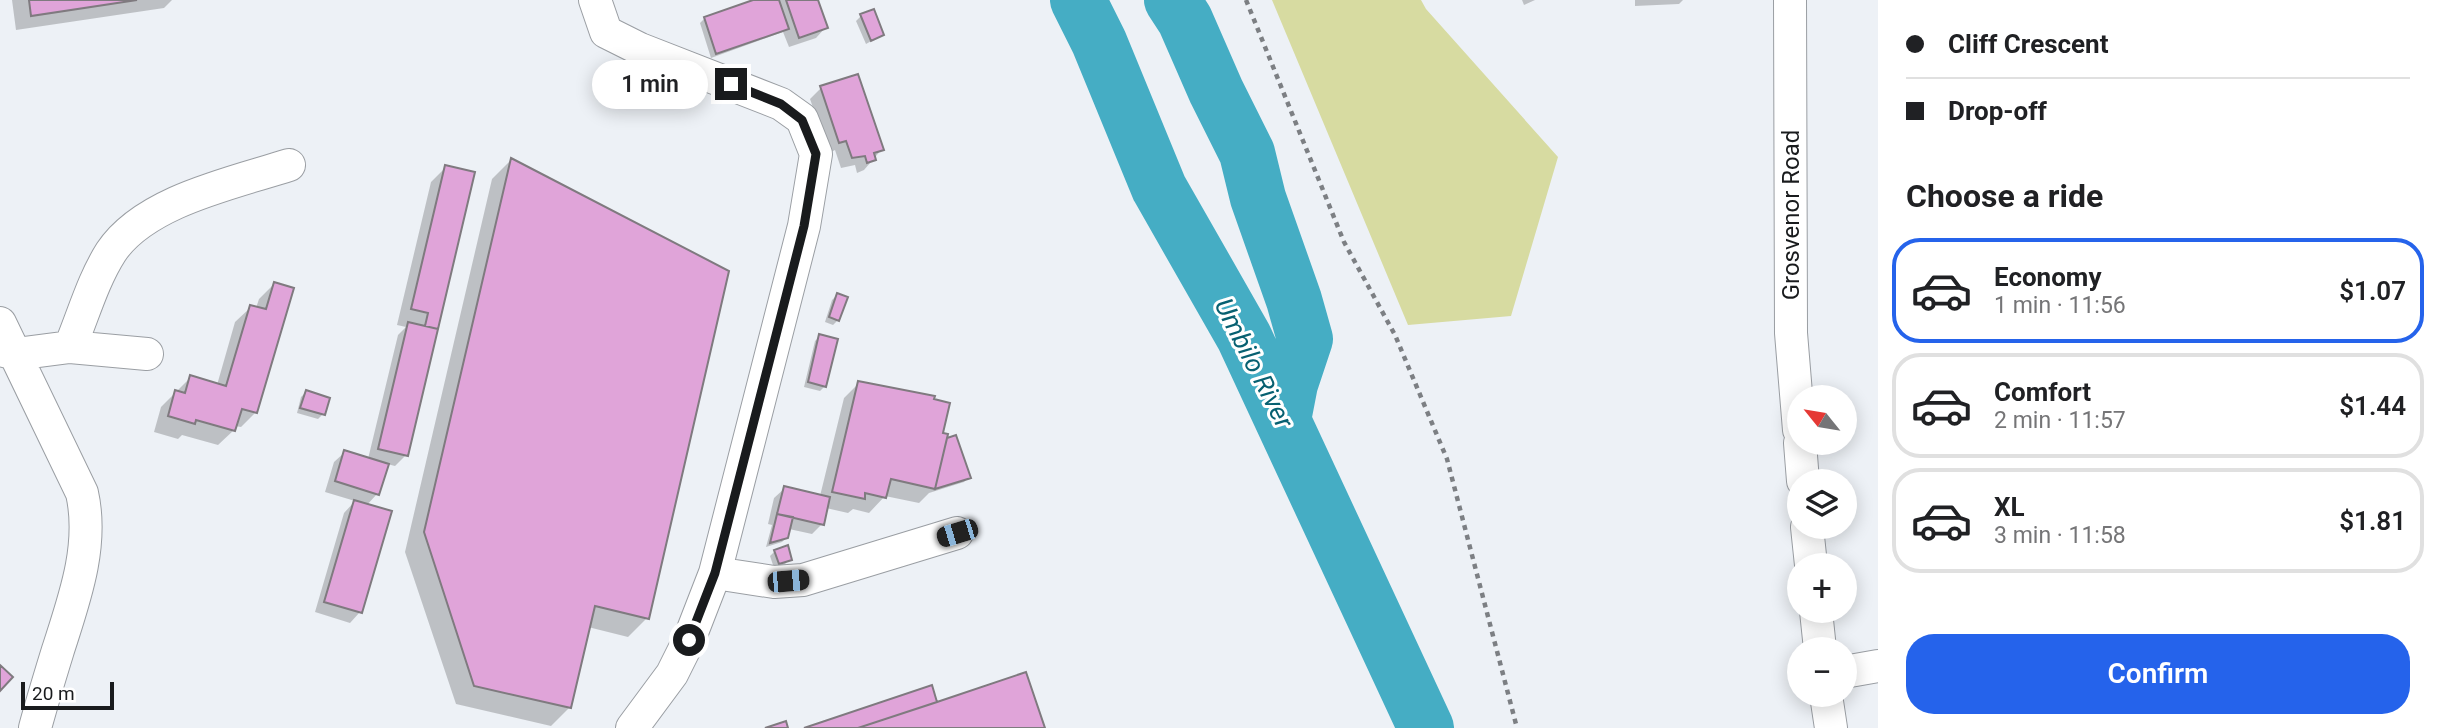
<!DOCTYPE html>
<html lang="en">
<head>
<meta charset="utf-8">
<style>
  :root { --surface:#fff; --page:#f6f6f6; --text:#202124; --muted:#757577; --line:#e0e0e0; --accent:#2563eb }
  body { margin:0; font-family:Roboto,sans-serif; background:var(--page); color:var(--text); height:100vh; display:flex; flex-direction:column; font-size:26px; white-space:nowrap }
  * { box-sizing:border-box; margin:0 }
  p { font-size:23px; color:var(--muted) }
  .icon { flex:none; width:38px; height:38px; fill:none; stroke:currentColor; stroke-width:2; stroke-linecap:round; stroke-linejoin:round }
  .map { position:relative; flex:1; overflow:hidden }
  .panel { display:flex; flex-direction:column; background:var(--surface); width:560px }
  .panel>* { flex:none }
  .guide { display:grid; align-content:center; height:154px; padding:0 28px; background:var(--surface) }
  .needle { width:46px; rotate:300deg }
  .fabs { position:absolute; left:1787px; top:385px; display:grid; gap:14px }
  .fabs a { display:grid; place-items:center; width:70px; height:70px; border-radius:50%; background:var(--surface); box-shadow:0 4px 18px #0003; font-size:35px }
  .scale { position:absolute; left:21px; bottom:18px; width:93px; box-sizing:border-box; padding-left:7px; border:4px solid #191b1d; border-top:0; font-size:19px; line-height:24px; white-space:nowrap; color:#191b1d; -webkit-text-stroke:5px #fff; paint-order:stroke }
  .end { position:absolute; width:32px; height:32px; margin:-16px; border:9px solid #191b1d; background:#fff; box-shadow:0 0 0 4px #fff }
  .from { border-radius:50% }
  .bubble { position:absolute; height:49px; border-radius:24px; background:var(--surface); box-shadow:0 4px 18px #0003; font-size:23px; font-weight:600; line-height:49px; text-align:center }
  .car { position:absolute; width:21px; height:42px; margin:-21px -10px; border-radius:9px; box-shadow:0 0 5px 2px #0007; background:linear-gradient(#222 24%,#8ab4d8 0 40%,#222 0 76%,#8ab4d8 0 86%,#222 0) }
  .guide b { display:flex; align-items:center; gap:24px; height:66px; font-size:26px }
  .guide b+b { border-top:2px solid var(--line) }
  .guide i { width:18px; height:18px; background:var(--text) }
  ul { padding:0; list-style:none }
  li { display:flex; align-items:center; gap:21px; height:105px; margin:0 14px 10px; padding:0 14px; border:4px solid var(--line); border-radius:28px }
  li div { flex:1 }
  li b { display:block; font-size:26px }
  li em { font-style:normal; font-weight:600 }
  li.on { border-color:var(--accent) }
  li>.icon { width:63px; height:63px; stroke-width:1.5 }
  h2 { padding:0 28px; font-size:32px; line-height:84px }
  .primary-button { display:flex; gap:14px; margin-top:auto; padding:14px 28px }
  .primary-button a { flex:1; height:80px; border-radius:28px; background:var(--accent); color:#fff; font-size:28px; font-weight:600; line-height:80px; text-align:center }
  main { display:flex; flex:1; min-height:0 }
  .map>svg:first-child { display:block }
  .green { fill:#d7dba1 }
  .shadow { fill:#0003 }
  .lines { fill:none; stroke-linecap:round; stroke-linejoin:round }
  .river { stroke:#45adc4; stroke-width:56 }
  .building { fill:#e0a4d9; stroke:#7f7a7f; stroke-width:2 }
  .minor-casing { stroke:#9a9ea3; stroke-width:34 }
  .path { stroke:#7c7f83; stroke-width:4.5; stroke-dasharray:5 5; stroke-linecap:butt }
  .minor { stroke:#fff; stroke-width:32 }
  .route { stroke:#191b1d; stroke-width:9 }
  .labels { text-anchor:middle; stroke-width:6; stroke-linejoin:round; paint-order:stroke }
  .street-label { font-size:24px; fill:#191b1d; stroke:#fff }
  .water-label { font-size:26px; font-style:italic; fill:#076071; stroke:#fff }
</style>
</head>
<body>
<main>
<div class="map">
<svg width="1878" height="728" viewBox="0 0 1878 728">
  <rect width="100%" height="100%" fill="#edf1f6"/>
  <!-- green -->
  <path class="green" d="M1272,0h149l5,9 132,148 -47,159 -103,9z"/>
  <!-- shadow -->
  <path class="shadow" d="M12,0h160l-8,8 -148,22z
    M759,0h57l10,27 -10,11 -27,9 -6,-15 -72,26 -11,-35 5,-5z
    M1522,0h13l-11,5z
    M1635,0h48l-4,4 -44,2z
    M861,16l21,19 -16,9 -10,-23z
    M821,88l61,61 -18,21 -7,3 -2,-8 -14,3 -6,-18 -6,3 -19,-54z
    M511,160l136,458 -19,19 -40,-10 -18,80 -19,19 -95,-22 -51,-152 87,-373z
    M446,167l27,6 -67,282 -11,11 -8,-2 -10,30 -11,12 -6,106 -10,11 -35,-11 29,-99 11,-12 -30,-9 9,-30 11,-10 23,7 30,-124 8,-8 -9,-2 34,-143z
    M274,284l-18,128 -15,15 -6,-1 -1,4 -16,15 -36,-10 -4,4 -24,-7 7,-25 30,-30 26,8 18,-63 16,-15 5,1 3,-9z
    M837,295l1,25 -5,5 -8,-3 7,-22z
    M820,336l5,50 -5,5 -16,-4 11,-46z
    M859,383l81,51 29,43 -5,5 -35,11 -10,10 -34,-7 -16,17 -16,-4 -5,4 -22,-5 -4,16 -10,10 -23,-5 -2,8 -5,5 -16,5 6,-22 -4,-1 6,-26 11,-10 35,8 24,-98z
    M306,392l17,22 -5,5 -21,-6 4,-16z
    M775,551l15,8 -5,5 -11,4 -4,-12z"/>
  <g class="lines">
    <!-- river -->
    <path class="river" d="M1078,0l21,42 60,146 85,149 182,391
      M1172,0l13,20 31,71 31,62 11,45 36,102 11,39 -15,45 -7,36"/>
  </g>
  <!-- building -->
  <path class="building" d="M29,0h108l-106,16z
    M753,0h26l10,29 -73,25 -12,-37z
    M786,0h32l10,28 -29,10z
    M874,9l10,26 -13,6 -11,-27z
    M858,74l26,76 -10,3 2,7 -9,3 -2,-7 -13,2 -6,-17 -7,2 -19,-57z
    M511,158l218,113 -80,348 -54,-13 -24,102 -97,-22 -50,-154z
    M445,165l30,7 -37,157 -13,-3 3,-13 -17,-4z
    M274,282l20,6 -37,125 -15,-4 -7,22 -39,-11 -1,4 -27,-8 7,-26 10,3 5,-18 36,11 24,-81 16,4z
    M837,293l11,4 -9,24 -10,-4z
    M408,322l30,7 -30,127 -30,-7z
    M819,334l19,5 -12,48 -18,-5z
    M858,381l77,15 -1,3 16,4 -7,30 5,1 -13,55 -44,-10 -5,19 -21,-5v6l-33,-7z
    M306,390l24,8 -5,17 -25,-7z
    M956,435l15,43 -36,11 12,-51z
    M344,450l45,14 -10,31 -44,-14z
    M784,486l46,11 -6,28 -47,-11z
    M354,500l38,11 -30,102 -38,-11z
    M777,514l16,3 -5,21 -18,5z
    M788,545l4,15 -13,4 -5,-14z
    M0,665l13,12 -13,14z
    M1026,672l19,56h-187l79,-26z
    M932,685l5,17 -79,26h-54z
    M786,721l2,7h-23z"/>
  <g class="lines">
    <defs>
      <path id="minor" d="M595,0l11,32 34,17 141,55 21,15 14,35 -12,72 -89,347 -26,67 -17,34 -40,54
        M1790,0l1,333 8,97
        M0,323l82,170c12,53 -8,107 -24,157 -8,26 -16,52 -23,78
        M70,347c13,-31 23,-67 41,-95 34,-51 122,-69 178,-87
        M0,350l16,4 54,-7 77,7
        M1800,443l3,38
        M1807,527l4,38
        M715,573l59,9 29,-2 154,-47
        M1816,611l4,38
        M1844,672l34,-6
        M1826,695l5,33"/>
    </defs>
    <!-- minor casing -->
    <use href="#minor" class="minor-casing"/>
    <!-- path -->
    <path class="path" d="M1246,0l98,242 51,93 52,124 70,269"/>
    <!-- minor -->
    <use href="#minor" class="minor"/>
  </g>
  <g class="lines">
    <!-- route -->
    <path class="route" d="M689,640l26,-67 89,-347 12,-72 -14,-34 -21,-16 -50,-20"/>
  </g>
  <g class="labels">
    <!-- street labels -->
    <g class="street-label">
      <text transform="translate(1791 215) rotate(-90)" y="8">Grosvenor Road</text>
    </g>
    <!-- water labels -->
    <g class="water-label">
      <text transform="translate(1254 363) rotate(63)" y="9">Umbilo River</text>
    </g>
  </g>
</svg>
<div class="fabs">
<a><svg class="needle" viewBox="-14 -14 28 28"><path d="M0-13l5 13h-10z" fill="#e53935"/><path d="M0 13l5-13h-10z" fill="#757577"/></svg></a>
<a><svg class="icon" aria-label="layers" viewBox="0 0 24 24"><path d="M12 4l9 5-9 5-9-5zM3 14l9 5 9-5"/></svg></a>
<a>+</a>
<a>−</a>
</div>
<div class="scale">20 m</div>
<i class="end from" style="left:689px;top:640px"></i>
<i class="end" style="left:731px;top:84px"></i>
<div class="bubble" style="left:592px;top:60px;width:116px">1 min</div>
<i class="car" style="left:957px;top:533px;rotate:253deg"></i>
<i class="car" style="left:788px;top:581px;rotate:85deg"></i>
</div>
<section class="panel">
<div class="guide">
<b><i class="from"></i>Cliff Crescent</b>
<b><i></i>Drop-off</b>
</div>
<h2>Choose a ride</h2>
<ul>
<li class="on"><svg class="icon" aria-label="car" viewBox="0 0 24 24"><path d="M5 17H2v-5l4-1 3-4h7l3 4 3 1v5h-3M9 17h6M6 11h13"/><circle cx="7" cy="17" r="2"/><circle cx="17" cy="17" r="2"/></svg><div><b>Economy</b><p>1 min · 11:56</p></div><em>$1.07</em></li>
<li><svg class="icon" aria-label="car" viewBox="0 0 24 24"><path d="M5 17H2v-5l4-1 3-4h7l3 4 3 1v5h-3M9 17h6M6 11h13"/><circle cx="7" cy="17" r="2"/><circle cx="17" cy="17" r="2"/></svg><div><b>Comfort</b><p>2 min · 11:57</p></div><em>$1.44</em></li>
<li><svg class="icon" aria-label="car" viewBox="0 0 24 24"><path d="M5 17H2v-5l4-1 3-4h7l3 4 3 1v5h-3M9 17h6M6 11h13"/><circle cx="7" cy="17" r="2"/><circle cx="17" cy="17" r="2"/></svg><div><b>XL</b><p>3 min · 11:58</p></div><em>$1.81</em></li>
</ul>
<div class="primary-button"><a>Confirm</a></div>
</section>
</main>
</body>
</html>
